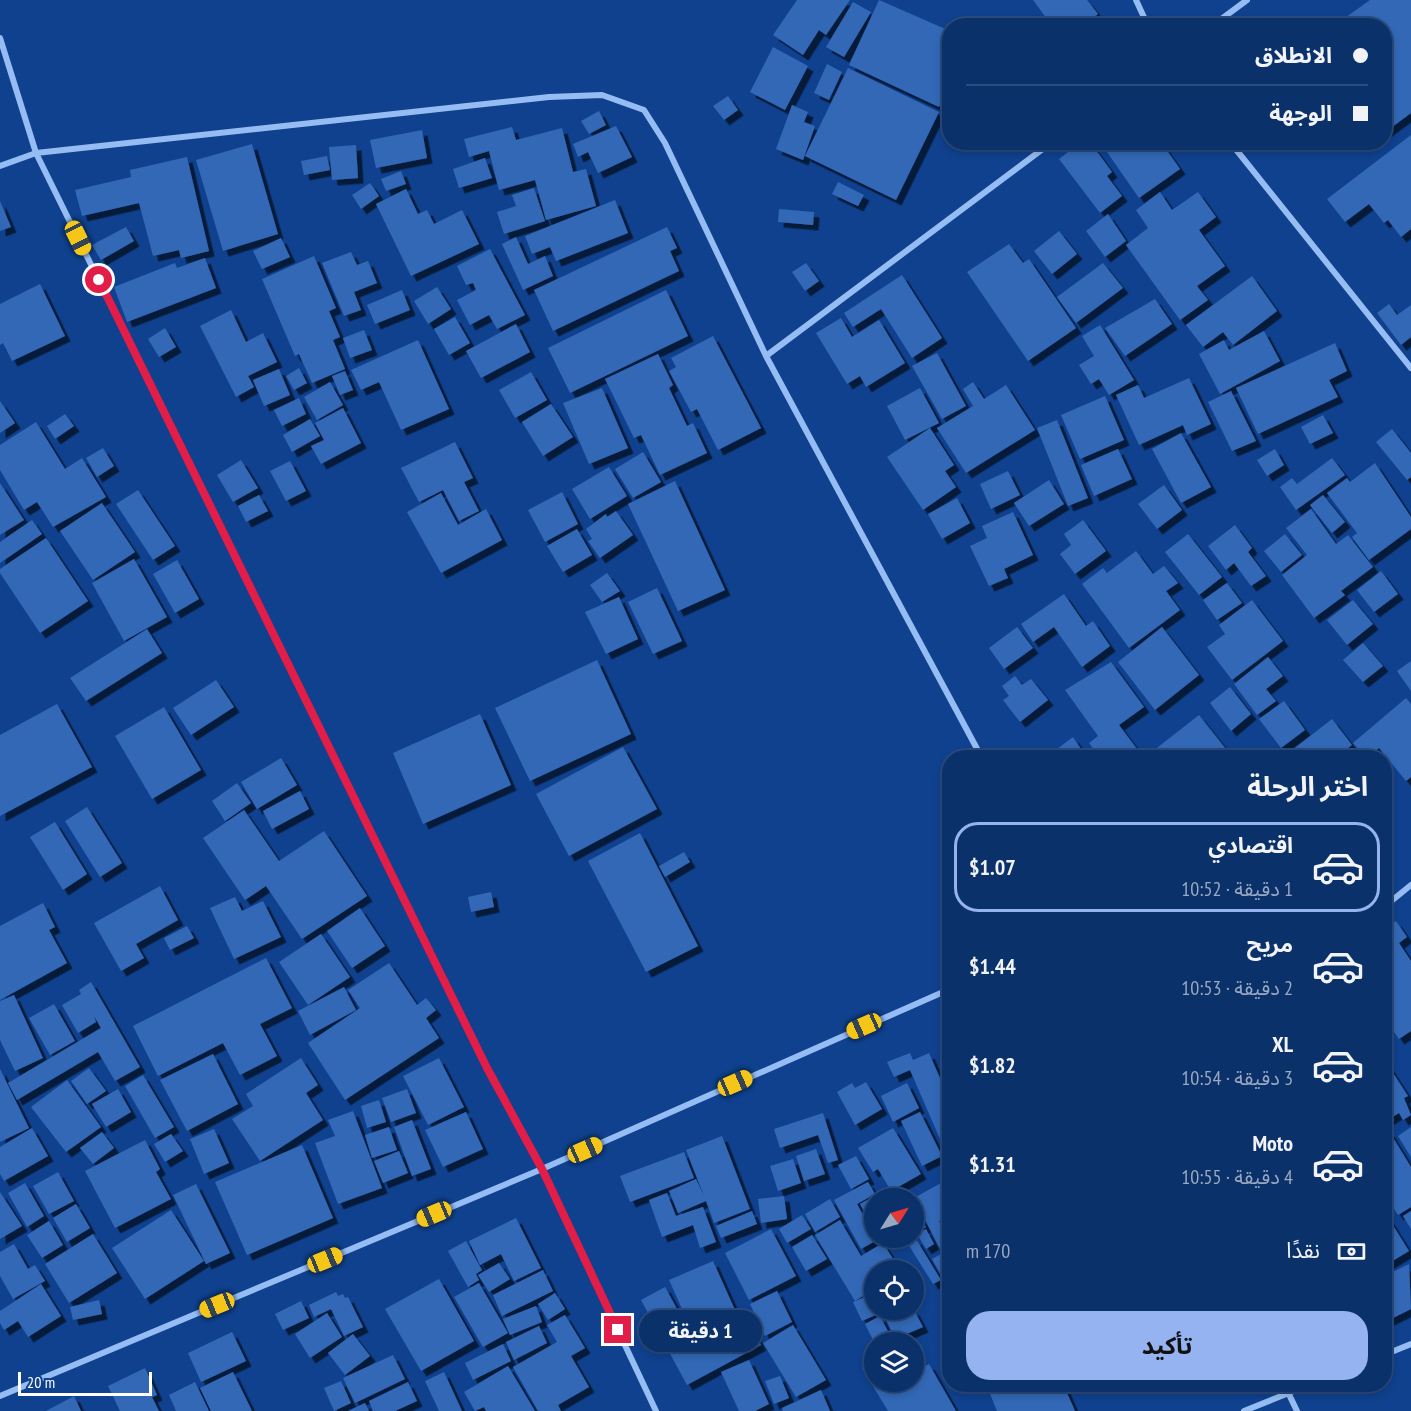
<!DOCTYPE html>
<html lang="ar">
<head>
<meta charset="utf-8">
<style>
  :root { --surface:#0b316a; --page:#193d72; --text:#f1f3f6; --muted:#9aa9c1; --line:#2b4c7e; --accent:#95b2f1 }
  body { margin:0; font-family:"PT Sans Narrow","Noto Sans Arabic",sans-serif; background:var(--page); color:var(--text); direction:rtl; height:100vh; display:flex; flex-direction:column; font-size:22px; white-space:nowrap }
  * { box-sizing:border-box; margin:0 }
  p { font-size:20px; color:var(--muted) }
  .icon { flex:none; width:33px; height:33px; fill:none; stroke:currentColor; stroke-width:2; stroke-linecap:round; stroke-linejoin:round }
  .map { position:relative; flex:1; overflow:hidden; direction:ltr }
  .side { position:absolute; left:942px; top:750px; width:450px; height:642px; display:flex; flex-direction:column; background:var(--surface); border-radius:24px; box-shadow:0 3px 9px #0003,0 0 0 2px var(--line); direction:rtl }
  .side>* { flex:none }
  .banner { position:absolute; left:942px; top:18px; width:450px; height:132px; border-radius:24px; box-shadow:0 3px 9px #0003,0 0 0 2px var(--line); direction:rtl; display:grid; align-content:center; height:132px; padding:0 24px; background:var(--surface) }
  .needle { width:39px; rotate:53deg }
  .buttons { position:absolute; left:864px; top:1188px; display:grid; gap:12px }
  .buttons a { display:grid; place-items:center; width:60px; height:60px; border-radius:50%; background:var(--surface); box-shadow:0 3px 9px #0003,0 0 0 2px var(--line); font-size:30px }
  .scale { position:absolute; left:18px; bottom:15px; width:134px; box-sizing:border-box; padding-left:6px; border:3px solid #fff; border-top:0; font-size:16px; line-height:21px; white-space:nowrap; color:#fff; -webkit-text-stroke:4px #0f418e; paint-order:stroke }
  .end { position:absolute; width:27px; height:27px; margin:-14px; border:8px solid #e11d48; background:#fff; box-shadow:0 0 0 3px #fff }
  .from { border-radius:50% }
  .bubble { position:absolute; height:42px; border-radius:21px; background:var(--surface); box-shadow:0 3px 9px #0003,0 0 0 2px var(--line); font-size:20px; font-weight:700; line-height:42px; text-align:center; direction:rtl }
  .car { position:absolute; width:18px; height:36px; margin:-18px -9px; border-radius:8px; box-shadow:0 0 4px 2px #0007; background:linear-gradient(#f5c518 24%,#345 0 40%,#f5c518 0 76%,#345 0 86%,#f5c518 0) }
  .banner b { display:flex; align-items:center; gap:21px; height:57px; font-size:22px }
  .banner b+b { border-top:2px solid var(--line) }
  .banner i { width:15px; height:15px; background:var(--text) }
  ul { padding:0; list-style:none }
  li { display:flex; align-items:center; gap:18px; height:90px; margin:0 12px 9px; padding:0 12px; border:3px solid transparent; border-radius:24px }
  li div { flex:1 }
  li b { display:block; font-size:22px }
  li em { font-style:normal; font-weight:700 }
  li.selected { border-color:var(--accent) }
  li>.icon { width:54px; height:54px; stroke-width:1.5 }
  h2 { padding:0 24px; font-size:27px; line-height:72px }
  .pay { display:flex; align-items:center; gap:15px; height:66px; padding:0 24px; font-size:22px }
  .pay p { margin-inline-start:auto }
  .button { display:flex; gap:12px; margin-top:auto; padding:12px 24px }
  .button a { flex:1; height:69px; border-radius:24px; background:var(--accent); color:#111; font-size:24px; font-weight:700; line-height:69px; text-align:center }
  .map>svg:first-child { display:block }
  .building { fill:#3368b6; filter:url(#shadow) }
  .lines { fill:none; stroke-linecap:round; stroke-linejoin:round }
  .street { stroke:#96bdf3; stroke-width:6 }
  .route { stroke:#e11d48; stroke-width:8 }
</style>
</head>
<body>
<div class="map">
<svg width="1411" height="1411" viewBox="0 0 1411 1411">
  <defs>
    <filter id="shadow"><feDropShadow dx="5.5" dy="5.5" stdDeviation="0" flood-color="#0009"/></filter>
  </defs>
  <rect width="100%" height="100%" fill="#0f418e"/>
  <!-- building -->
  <path class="building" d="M797,0h53l-24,35 -7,-5 -16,25 -30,-20z
    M879,0l71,31v55l-11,21 -90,-42z
    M1033,0h54l11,14 -15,12h-31z
    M1370,0h41v113l-27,20v-107l-46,-3z
    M853,2l18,10 -27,45 -18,-10z
    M1098,17l6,9h-16z
    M773,47l35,19 -23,44 -35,-18z
    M827,64l15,8 -13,28 -15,-7z
    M848,68l91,44 -43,88 -91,-44z
    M728,96l10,14 -14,10 -11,-14z
    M792,105l16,7 -4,10 11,4 -12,34 -27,-11z
    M599,111l7,14 -17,9 -8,-13z
    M616,126l16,31 -34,16 -10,-21 -10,5 -5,-13z
    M512,127l4,13 46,-12 11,44 13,-3 10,37 -50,14 -11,-40 -36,10 -10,-39 -20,6 -5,-18z
    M422,130l5,28 -51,10 -6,-28z
    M1411,135v94l-10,8 -13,-17 -4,3 -15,-19 -24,18 -18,-23z
    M1081,142h9l22,30 -5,4 15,20 -22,17 -41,-54z
    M1100,142h61l19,27 -41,29z
    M252,144l26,90 -55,17 -27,-91z
    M356,145l2,33 -26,2 -3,-33z
    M327,156l3,14 -26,5 -3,-14z
    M187,157l22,94 -28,7 -2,-8 -26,6 -14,-53 -57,13 -7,-26 56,-13 -1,-7z
    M485,158l7,20 -33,10 -6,-19z
    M401,171l5,13 -20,7 -5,-12z
    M838,182l26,13 -6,11 -26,-12z
    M370,183l9,13 -18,13 -9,-14z
    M534,188l11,33 -41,13 -7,-22 19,-6 -4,-11z
    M406,189l12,25 9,-4 7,14 28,-14 17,34 -68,32 -35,-72z
    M1160,192l12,18 26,-18 18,25 -17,13 26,36 -28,20 11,14 -28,20 -54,-75 22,-17 -12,-18z
    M615,200l13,33 -72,28 -6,-14 -18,7 -7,-18z
    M0,201l11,26 -11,4z
    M779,209l35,3 -1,13 -35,-3z
    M1108,214l18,27 -21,16 -19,-26z
    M126,227l8,14 -33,19 -9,-15z
    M667,227l10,21 -7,3 9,20 -126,60 -19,-41z
    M1059,231l18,23 -25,20 -18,-23z
    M516,237l12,27 17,-8 8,20 -30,14 -21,-46z
    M281,238l9,19 -28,12 -9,-18z
    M1009,244l14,19 6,-4 47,69 -48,33 -61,-89z
    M490,249l35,66 -28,14 -8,-14 -19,10 -13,-25 19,-10 -3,-7 -7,2 -9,-19z
    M351,252l6,13 11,-4 9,22 -23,9 7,18 -17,6 -22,-53z
    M314,256l22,52 -7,3 11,26 -7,3 12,29 -33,14 -13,-29 -4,2 -33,-77z
    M205,258l11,30 -89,34 -13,-35 61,-24 2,5z
    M806,263l13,18 -14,10 -13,-19z
    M1103,263l20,25 -47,35 -19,-26z
    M902,275l40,63 -30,20 -31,-49 -28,18 -9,-14z
    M1252,276l25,35 -44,34 -10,-13 -20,15 -17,-22z
    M40,284l25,52 -53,25 -9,-18 -3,2v-41z
    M437,287l14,22 -23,15 -14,-23z
    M402,290l8,20 -35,14 -8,-19z
    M666,290l22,46 -118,57 -22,-45z
    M1155,299l17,25 -47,32 -20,-28z
    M1389,304l8,11 14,-10v32l-10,8 -24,-32z
    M231,310l15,32 17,-9 14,29 -29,14 6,11 -18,10 -36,-71z
    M455,317l15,26 -21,12 -15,-26z
    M841,318l11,19 27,-17 26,43 -39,24 -6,-11 -13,8 -31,-51z
    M516,324l14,28 -49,26 -15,-27z
    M1100,325l34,55 -25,15 -10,-16 -8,5 -12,-19 15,-9 -12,-20z
    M165,328l11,19 -17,10 -11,-18z
    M364,330l8,20 -22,8 -7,-20z
    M1264,331l16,30 -60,33 -21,-40 25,-14 5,10z
    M713,336l48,92 -43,22 -21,-41 -6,3 -22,-41 7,-4 -5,-9z
    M418,340l31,69 -48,21 -22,-48 -18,8 -10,-20z
    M1335,343l12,28 -18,9 9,17 -80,37 -22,-46z
    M937,353l29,53 -24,13 -30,-53z
    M658,354l15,31 -4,3 18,38 6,-3 14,30 -47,22 -19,-40 -7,3 -29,-59z
    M299,368l8,15 -13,7 -8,-14z
    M279,369l11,26 -26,11 -11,-26z
    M345,371l8,19 -13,5 -8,-19z
    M531,372l16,28 -32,18 -16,-28z
    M1189,378l22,46 -24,11 -4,-10 -44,20 -23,-50 22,-10 6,13z
    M330,382l13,23 -26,15 -13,-23z
    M973,382l11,17 22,-14 29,45 -69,43 -29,-45 36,-22 -10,-17z
    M602,388l26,60 -39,16 -26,-61z
    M920,388l19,35 -34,17 -18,-34z
    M1231,391l25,50 -24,10 -24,-49z
    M1105,396l19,44 -44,19 -19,-44z
    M299,398l7,16 -24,12 -8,-16z
    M0,401l15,22 -15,10z
    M551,404l22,33 -30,19 -21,-34z
    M343,408l18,35 -40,21 -10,-18 13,-6 -9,-17z
    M65,414l9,12 -19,13 -8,-13z
    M1323,415l10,18 -23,11 -9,-17z
    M310,419l10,17 -28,16 -9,-17z
    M1057,420l31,78 -20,8 -31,-78z
    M36,422l29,47 17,-11 24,39 -53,30 -16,-25 -13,8 -24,-40v-25z
    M930,428l24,37 -9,6 11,16 -33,23 -36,-53z
    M1392,429l19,24v24l-4,3 -31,-38z
    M1181,433l30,54 -30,16 -29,-54z
    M455,442l18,36 -9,4 15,29 -20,10 -16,-31 -24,12 -18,-34z
    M103,448l11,18 -17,11 -11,-19z
    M1118,449l14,30 -38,17 -13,-31z
    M1275,449l9,16 -17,11 -10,-16z
    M643,452l18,30 -28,16 -18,-29z
    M1332,458l13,17 -49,35 -16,-23 12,-9 5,6z
    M241,460l17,28 -25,14 -16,-27z
    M290,461l16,30 -20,10 -16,-30z
    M1375,463l36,54v12l-42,31 -17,-23 5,-4 -30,-40 20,-15 3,4z
    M609,467l18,29 -37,23 -18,-30z
    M1008,471l12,24 -29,14 -11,-25z
    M1049,480l15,24 -35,22 -15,-23z
    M675,481l50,109 -47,21 -50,-107z
    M0,483l24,37 -24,15z
    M1164,485l18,25 -25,19 -19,-25z
    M138,490l37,56 -22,14 -37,-56z
    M562,492l16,32 -33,18 -17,-32z
    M441,493l17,32 28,-16 16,31 -61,33 -34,-61z
    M259,495l9,16 -22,11 -8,-16z
    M1323,495l22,27 -13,11 -22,-28z
    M957,498l13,25 -28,16 -14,-25z
    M102,503l33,49 -42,28 -33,-49z
    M1311,509l25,35 12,-9 25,32 -32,24 4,4 -31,23 -32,-43 25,-20 -21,-27z
    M616,511l17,24 -33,23 -12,-17 4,-2 -6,-10 20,-15 1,3z
    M1013,512l20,43 -29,14 4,9 -19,8 -19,-40 17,-8 -5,-12z
    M32,520l10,14 -42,29v-21z
    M1083,520l23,31 -31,23 -15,-20 11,-9 -7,-11z
    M1235,525l17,23 -4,4 18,24 -15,10 -17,-23 -8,7 -18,-24z
    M577,529l15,26 -29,17 -16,-26z
    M1188,534l34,43 -23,18 -34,-43z
    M1285,534l17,21 -21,17 -17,-21z
    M46,538l42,63 -48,32 -40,-60v-4z
    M1136,551l17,23 11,-8 14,17 -12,8 14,19 -51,38 -47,-64 21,-16 4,5z
    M134,559l33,58 -43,24 -32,-58z
    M177,560l22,39 -24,14 -22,-39z
    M1381,571l17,23 -24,18 -17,-22z
    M607,573l13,18 -18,11 -12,-17z
    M1227,583l15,20 -25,17 -14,-20z
    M657,588l25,53 -29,13 -25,-52z
    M1064,594l22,32 7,-5 17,25 -28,21 -28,-40 -21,15 -12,-18z
    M619,597l19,42 -32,15 -21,-42z
    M1252,600l31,41 -51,39 -25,-33 18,-13 -6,-9z
    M1353,600l20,24 -26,21 -20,-25z
    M1017,627l16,21 -29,21 -15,-21z
    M1162,627l37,48 -44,35 -37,-48z
    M147,629l15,24 -76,48 -16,-23z
    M1363,643l20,23 -20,16 -20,-22z
    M1268,657l15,19 -17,13 10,12 -19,14 -23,-31z
    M597,660l34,74 -101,47 -35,-73z
    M1411,661v30l-14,-20z
    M1111,662l33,45 -25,18 18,24 -11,9h-26l-11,-15 9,-7 -33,-46z
    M1015,676l7,9 9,-6 17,21 -28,22 -17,-22 6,-4 -7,-10z
    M216,680l18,27 -43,28 -18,-27z
    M1230,687l21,27 -20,17 -21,-28z
    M1406,698l5,6v73l-5,4 -27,-33 -13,10 -13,-15z
    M1284,701l21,29 -24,18 -22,-29z
    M57,704l35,63 -92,49v-81z
    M164,707l37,63 -49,29 -37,-63z
    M480,714l31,71 -88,39 -30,-71z
    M1199,715l34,43h-75l-5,-7z
    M1332,719l20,26 -9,7 4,6h-65z
    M1073,737l10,15 -7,6h-13l-6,-9z
    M623,747l34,62 -88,47 -33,-62z
    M281,758l16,27 -40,24 -16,-27z
    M237,783l14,20 -26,18 -13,-20z
    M300,791l9,18 -37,20 -9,-18z
    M87,807l35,56 -22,14 -35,-56z
    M244,810l35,51 45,-30 43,65 -65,43 -36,-53 -21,14 -42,-62z
    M55,822l32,52 -24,16 -33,-53z
    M640,833l58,113 -52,26 -58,-111z
    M684,852l6,10 -25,15 -6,-11z
    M160,886l18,34 -42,24 8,14 -23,13 -27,-48z
    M491,892l3,15 -23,5 -3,-15z
    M235,897l7,14 21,-10 18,36 -47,22 -24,-51z
    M43,903l12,24 -6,3 18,33 -67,37v-74z
    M360,908l25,38 -33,22 -25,-37z
    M1396,921l11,16 -8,6 12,18v70l-12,8 -15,-21v-13l9,-6 -9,-12v-58z
    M187,926l7,12 -24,12 -6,-12z
    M321,934l29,43 -42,28 -29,-43z
    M266,958l26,50 -32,16 17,32 -37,19 -17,-32 -65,33 -25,-50z
    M389,963l28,42 9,-7 10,12 -10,8 13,20 -94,62 -37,-57 52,-35 -12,-18z
    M91,982l49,85 -25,14 -17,-29 -81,48 -9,-17 93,-55 -7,-12 2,6 -18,11 -16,-28 19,-11 -2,-4z
    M344,987l12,23 -46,25 -12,-24z
    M14,995l29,63 -28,13 -15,-31v-39z
    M54,1004l21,37 -25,14 -21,-37z
    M910,1053l3,7 16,-7 21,48v61l-40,-92 -16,7 -7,-15z
    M213,1054l25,50 -51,27 -27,-51z
    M301,1058l17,27 -12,8 17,27 -63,41 -28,-42 21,-13 -7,-12z
    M439,1058l25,49 -36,18 -25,-49z
    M1384,1059l24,37 -4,2 7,17 -8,5 -4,-7 -15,9z
    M89,1068l17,23 -19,13 -16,-23z
    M0,1069l29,59 -29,14z
    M143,1075l31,52 -19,11 -30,-52z
    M67,1080l34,47 -35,25 -35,-45z
    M866,1082l16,27 -27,16 -18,-33 15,-9 3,5z
    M907,1083l12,25 -26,14 -12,-26z
    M118,1089l13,23 -25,15 -14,-23z
    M407,1089l9,24 -25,9 -9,-24z
    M379,1100l7,22 -19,6 -6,-22z
    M353,1111l29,77 -44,16 -23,-61 20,-7 -7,-16z
    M466,1112l17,37 -40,18 -18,-37z
    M920,1112l22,44 -20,10 -21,-45z
    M823,1113l15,47 -10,3 -10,-28 -38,13 -6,-19z
    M412,1120l19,49 -19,7 -18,-49z
    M389,1127l8,23 -25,8 -7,-23z
    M1411,1127v30l-13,-21z
    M32,1128l16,28 -44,25 -4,-7v-27z
    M893,1128l28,46 -30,17 -13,-22 -5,3 -15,-24z
    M214,1129l15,34 -25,11 -14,-35z
    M1389,1131l22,36v40l-13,8 -14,-22v-59z
    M102,1132l12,16 -21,16 -13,-16z
    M171,1134l12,17 -18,11 -11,-18z
    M722,1136l28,73 -36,14 -8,-22 -28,12 -9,-22 27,-12 8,17 -18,-46z
    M145,1140l15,29 -4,3 15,27 -56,29 -30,-57z
    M302,1145l31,73 -86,37 -32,-73z
    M816,1149l9,25 -21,7 -8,-25z
    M399,1151l9,22 -25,10 -9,-22z
    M684,1152l10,26 -64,24 -10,-26z
    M856,1156l13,23 -18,10 -13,-24z
    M793,1159l8,24 -23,8 -8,-25z
    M58,1172l16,29 -25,13 -16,-28z
    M950,1178v37l-11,6 11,23 -10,5 -26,-51z
    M868,1182l7,12 -18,10 20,36 -16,9 -27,-49z
    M25,1183l19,33 -17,11 -19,-34z
    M196,1184l34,69 -24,11 -33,-69z
    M0,1192l22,34 -22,13z
    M667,1193l9,23 27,-9 13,35 -16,6 -7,-23 -31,12 -13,-37z
    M878,1194l3,4h-7v27l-2,1 -12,-22z
    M784,1196l3,23 -26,4 -3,-24z
    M830,1199l10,18 -25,15 -10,-18z
    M76,1204l14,24 -23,14 -14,-24z
    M915,1208l11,19 -12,7v-25z
    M171,1210l33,51 -59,38 -33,-51z
    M752,1211l5,13 -36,14 -5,-12z
    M1384,1211l25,40 -25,15z
    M1411,1211v18l-8,-13z
    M802,1215l9,14 -24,14 -8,-14z
    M516,1218l25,50 -27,13 -13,-27 -21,11 -11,-24z
    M840,1220l21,36 22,-13 17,27h-26v19l-19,12 -40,-66z
    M49,1221l14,24 -21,13 -15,-23z
    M771,1229l25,47 -47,24 -24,-47z
    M926,1229l8,15 -8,5 -9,-15z
    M93,1234l24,39 -48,30 -24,-39z
    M812,1235l15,24 -21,12 -14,-24z
    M916,1239l25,41 -8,4 -25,-40z
    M466,1241l16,29 -6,4 3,6 -11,7 -20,-36z
    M14,1244l14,25 7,-4 10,16 -32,18 -13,-23v-24z
    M950,1249v33l-4,2 -14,-25z
    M713,1261l22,49 -44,19 -22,-49z
    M499,1263l11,16 -21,13 -11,-17z
    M1409,1264l2,45 -22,11 -5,-9v-35z
    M543,1270l10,21 -51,25 -9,-21z
    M439,1279l35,62 -53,30 -36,-62z
    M479,1283l29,50 -25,14 -29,-50z
    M41,1284l20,32 -33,21 -10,-16 -14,9 -4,-7v-12z
    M665,1287l26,47 49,-26 21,37 -74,40 -46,-85z
    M777,1291l15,31 -27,14 -15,-32z
    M336,1292l2,4 5,-2 2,4 3,-1 15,30 -19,9 -13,-27 -17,8 -5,-12z
    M555,1293l10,16 -17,11 -10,-16z
    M874,1293v17h13l-25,11 -9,-19z
    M99,1300l3,14 -29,6 -3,-13z
    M301,1301l8,17 -26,12 -8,-16z
    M536,1306l6,16 -32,13 -7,-16z
    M891,1310h23l9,17 -28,12 -12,-26z
    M327,1313l15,24 -32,21 -15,-24z
    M565,1315l20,33 -14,8 18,31 -31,18 3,6h-23l-25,-44 44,-25 -10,-17z
    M880,1316l10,19 -16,7 -9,-18z
    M793,1325l33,55 -30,17 -33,-54z
    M539,1326l8,17 -33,17 -8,-18z
    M232,1332l14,29 -45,21 -13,-29z
    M353,1334l17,22 -25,19 -17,-22z
    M503,1344l8,17 -38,19 -8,-17z
    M393,1355l12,24 -50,24 -12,-25z
    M914,1356l7,12 8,-4 27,47h-68l-26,-43 12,-7v21h40z
    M749,1360l20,44 -14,7h-16l-18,-39z
    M508,1366l27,45h-49l-2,-4 -9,4 -11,-19z
    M145,1368l12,27 -5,2 7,14h-39l-12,-25z
    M233,1372l19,39h-41l-11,-23z
    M444,1372l18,39h-23l-14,-30z
    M780,1376l9,22 -15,6 -9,-23z
    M341,1381l10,22 -17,8 -10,-23z
    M195,1382l14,29h-33l-7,-16z
    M408,1382l9,19 -22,10h-22l-4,-10z
    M986,1384h77l12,27h-78z
    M821,1390l9,21h-47l-1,-3z
    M74,1396l7,15h-35z
    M365,1403l4,8h-21z"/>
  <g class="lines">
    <!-- street -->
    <path class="street" d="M1136,0l12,26
      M1212,26l35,-26
      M0,38l36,115 451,915 55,101 114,242
      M1230,142l181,226
      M0,166l36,-13 513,-56 53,-2 42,15 21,33 101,213 216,402
      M766,356l286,-214
      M1384,907l27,-22
      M1384,1355l27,-11
      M1284,1384l13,27
      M0,1396l542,-227 408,-180
      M1244,1411l67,-27"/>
  </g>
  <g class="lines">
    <!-- route -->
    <path class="route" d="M99,280l388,788 55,101 76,161"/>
  </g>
</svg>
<div class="buttons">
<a><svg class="needle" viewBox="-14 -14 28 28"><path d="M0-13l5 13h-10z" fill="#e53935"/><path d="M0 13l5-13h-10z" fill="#9aa9c1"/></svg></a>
<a><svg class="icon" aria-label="locate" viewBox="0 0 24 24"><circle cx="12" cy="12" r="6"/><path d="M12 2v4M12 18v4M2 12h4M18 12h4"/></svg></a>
<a><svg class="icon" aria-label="layers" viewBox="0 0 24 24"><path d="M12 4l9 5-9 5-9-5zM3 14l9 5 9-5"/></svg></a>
</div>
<div class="scale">20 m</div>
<i class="end from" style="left:99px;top:280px"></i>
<i class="end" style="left:618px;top:1330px"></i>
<div class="bubble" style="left:639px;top:1310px;width:123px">1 دقيقة</div>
<i class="car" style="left:78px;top:238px;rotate:154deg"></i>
<i class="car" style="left:864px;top:1026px;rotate:246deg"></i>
<i class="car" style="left:735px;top:1083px;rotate:66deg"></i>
<i class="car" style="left:585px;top:1150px;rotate:66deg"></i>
<i class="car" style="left:434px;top:1214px;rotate:247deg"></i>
<i class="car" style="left:325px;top:1260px;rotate:68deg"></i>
<i class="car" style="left:217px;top:1305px;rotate:248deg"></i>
<div class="banner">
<b><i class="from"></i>الانطلاق</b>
<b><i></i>الوجهة</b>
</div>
<section class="side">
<h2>اختر الرحلة</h2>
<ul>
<li class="selected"><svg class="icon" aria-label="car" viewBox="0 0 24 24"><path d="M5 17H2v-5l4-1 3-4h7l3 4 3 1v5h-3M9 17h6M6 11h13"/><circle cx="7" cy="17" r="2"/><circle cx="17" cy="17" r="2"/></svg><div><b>اقتصادي</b><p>1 دقيقة · 10:52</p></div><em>$1.07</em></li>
<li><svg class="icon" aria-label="car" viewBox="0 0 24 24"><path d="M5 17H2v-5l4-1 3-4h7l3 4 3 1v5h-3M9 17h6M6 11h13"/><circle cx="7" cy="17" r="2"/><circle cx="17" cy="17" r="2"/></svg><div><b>مريح</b><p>2 دقيقة · 10:53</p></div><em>$1.44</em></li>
<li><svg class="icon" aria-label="car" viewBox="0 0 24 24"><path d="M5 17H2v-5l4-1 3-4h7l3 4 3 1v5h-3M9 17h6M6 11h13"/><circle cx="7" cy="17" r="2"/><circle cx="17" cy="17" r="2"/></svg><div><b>XL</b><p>3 دقيقة · 10:54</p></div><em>$1.82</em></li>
<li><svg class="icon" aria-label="car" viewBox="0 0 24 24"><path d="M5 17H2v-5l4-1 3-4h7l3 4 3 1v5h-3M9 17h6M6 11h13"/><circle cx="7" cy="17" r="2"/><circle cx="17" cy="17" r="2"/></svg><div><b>Moto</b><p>4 دقيقة · 10:55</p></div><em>$1.31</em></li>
</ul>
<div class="pay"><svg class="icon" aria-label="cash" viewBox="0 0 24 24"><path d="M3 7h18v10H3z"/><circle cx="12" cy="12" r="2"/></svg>نقدًا<p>170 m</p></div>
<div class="button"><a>تأكيد</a></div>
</section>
</div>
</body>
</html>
